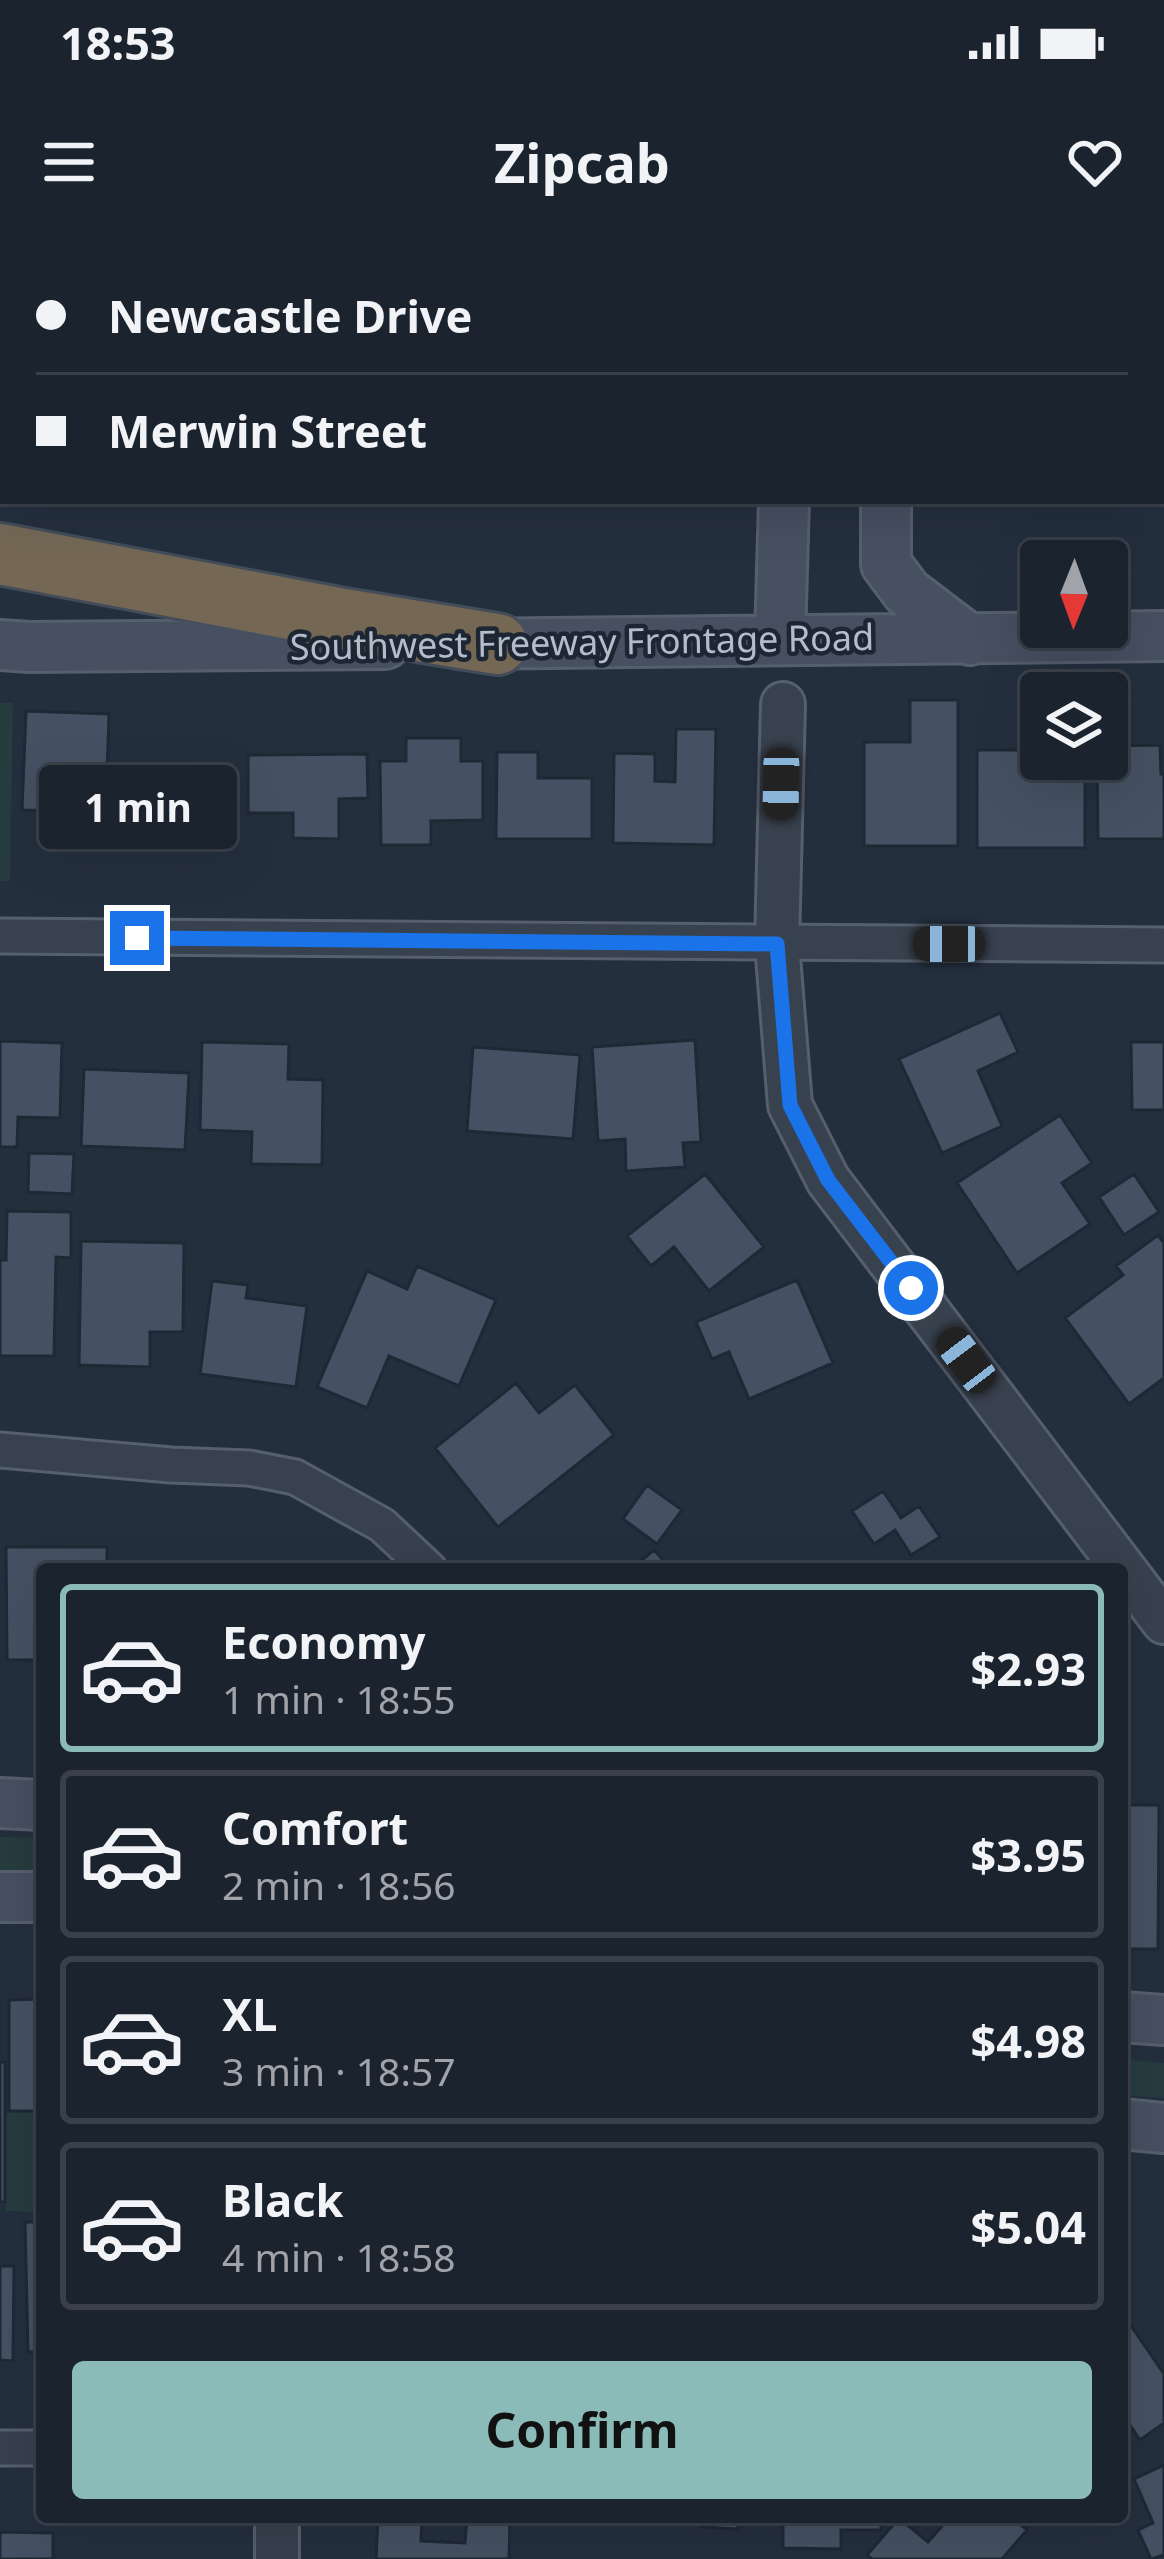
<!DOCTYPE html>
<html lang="en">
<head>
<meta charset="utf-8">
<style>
  :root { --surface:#1b232e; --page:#242b36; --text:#f1f3f6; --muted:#a0a4aa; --line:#39404a; --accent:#8bbbb9 }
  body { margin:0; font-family:"Noto Sans",sans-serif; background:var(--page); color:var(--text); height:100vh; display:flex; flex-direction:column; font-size:45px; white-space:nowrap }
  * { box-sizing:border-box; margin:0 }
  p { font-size:39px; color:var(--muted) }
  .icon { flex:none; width:66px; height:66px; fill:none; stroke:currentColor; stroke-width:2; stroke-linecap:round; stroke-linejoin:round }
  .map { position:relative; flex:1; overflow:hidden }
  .sheet { position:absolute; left:36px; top:1323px; width:1092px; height:960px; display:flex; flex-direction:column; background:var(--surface); border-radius:12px; box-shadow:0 12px 48px #0002,0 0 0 3px var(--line) }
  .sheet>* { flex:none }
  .guide { position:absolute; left:0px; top:0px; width:1164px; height:264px; box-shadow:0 12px 48px #0002,0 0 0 3px var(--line); display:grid; align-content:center; height:264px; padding:0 36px; background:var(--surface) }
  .needle { width:78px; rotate:181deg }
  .fabs { position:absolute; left:1020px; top:300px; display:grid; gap:24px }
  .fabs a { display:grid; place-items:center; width:108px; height:108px; border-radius:12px; background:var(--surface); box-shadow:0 12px 48px #0002,0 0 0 3px var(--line); font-size:60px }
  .end { position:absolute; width:54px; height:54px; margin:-27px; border:15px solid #1a73e8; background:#fff; box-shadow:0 0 0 6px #fff }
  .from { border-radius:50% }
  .bubble { position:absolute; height:84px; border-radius:12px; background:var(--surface); box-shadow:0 12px 48px #0002,0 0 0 3px var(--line); font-size:39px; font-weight:700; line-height:84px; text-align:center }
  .car { position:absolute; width:36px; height:72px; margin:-36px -18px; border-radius:15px; box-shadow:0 0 9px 3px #0007; background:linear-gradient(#222 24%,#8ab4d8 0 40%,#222 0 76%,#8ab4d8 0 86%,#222 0) }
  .guide b { display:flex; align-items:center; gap:42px; height:114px; font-size:45px }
  .guide b+b { border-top:3px solid var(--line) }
  .guide i { width:30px; height:30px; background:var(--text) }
  ul { padding:21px 0 0; list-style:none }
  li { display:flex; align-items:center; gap:36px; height:168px; margin:0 24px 18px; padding:0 12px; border:6px solid var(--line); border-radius:12px }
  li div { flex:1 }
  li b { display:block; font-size:45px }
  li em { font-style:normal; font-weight:700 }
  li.on { border-color:var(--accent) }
  li>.icon { width:108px; height:108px; stroke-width:1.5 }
  .primary-button { display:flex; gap:24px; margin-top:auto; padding:24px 36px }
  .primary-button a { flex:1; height:138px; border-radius:12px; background:var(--accent); color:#111; font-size:48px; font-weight:700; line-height:138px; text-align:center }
  .status { display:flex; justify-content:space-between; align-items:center; height:84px; padding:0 60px; background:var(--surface); direction:ltr }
  .status svg { height:33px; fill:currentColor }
  header { display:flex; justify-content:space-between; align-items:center; height:156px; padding:0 36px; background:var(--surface); font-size:54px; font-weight:700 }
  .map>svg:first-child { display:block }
  .green { fill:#263c3f }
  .building { fill:#455162; stroke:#1f2835; stroke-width:3 }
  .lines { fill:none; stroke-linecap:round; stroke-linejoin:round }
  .minor-casing { stroke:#565f6c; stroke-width:39 }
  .tertiary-casing { stroke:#565f6c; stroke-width:48 }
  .secondary-casing { stroke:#565f6c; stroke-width:54 }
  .motorway-casing { stroke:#434c59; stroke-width:66 }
  .minor { stroke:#38414e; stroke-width:33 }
  .tertiary { stroke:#38414e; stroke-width:42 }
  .secondary { stroke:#465061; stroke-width:48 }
  .motorway { stroke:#746855; stroke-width:60 }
  .route { stroke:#1a73e8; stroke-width:15 }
  .labels { text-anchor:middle; stroke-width:9; stroke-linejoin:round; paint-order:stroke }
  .street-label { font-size:36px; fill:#b4bcc9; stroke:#1d2633 }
</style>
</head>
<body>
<div class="status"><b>18:53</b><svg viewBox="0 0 49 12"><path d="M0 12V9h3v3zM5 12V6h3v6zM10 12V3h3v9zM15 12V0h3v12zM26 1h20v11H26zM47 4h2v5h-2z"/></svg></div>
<header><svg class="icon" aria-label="menu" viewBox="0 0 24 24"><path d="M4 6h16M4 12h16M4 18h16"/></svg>Zipcab<svg class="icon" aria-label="heart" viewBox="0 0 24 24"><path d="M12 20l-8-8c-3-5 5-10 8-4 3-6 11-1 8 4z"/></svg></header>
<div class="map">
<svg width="1164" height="2319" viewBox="0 0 1164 2319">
  <rect width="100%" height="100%" fill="#242f3e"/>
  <!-- green -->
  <path class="green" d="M0,463h13l-3,178h-10z
    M0,1597l42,1v37h-42z
    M1122,1819l42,4v35l-42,-3z
    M9,1871h33v101l-36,-1v-95z"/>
  <!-- building -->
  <path class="building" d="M910,460h48v146h-94v-104h46z
    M26,471l83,3 -4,121 -14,-1 1,-12 -32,-1v-10l-38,-1z
    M676,489h40l-2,116 -101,-2 1,-90 41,1v27l20,1z
    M406,498h55v23h22v59l-52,1v24h-50l-1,-84h26z
    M1160,505l1,29h3v65h-66l-1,-80h10v-13z
    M977,510h64v9h44v89h-108z
    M497,512h41v26h54v61h-96z
    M367,514l1,44 -29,1v40l-46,-1v-25h-45v-58z
    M1000,773l18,39 -40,19 24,55 -60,27 -43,-94z
    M695,800l6,102 -18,1 2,24 -59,4 -1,-32 -27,2 -6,-94z
    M0,801l62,2 -2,75 -42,-1 -1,30h-17z
    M202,802l87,2 -1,35 35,1 -1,85 -71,-1 1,-32 -52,-2z
    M1131,802h33v68h-32z
    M473,807l107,8 -7,84 -106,-8z
    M84,829l105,4 -4,77 -104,-4z
    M1060,875l32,48 -30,20 28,41 -73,49 -60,-90z
    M29,913l45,1 -2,40 -44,-2z
    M705,934l59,73 -55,44 -35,-44 -23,19 -24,-30z
    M1134,934l25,38 -35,23 -25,-38z
    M7,971l64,1v46l-15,-1 -2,99h-54v-96h6z
    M1158,995l6,8v135l-35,26 -64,-86 58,-43 -7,-9z
    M81,1001l103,2 -1,89h-33v35l-71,-2z
    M417,1026l79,34 -37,86 -70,-30 -22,52 -50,-21 50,-116 40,18z
    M797,1040l36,83 -84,36 -20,-47 -17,7 -16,-37z
    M212,1041l36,4 -2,13 61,8 -11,81 -96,-13z
    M516,1143l23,30 36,-28 39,50 -116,92 -63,-79z
    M647,1245l35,25 -25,34 -34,-25z
    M883,1251l18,27 18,-12 21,31 -29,18 -16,-25 -21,14 -22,-33z
    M6,1307h101v22h-65v91h-35z
    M654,1310l17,19h-40z
    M1122,1565h37l-1,144h-36z
    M42,1759v112h-33v-111z
    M0,1822h5v140h-5z
    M25,1982h17v130h-14z
    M0,2026h14l-1,95 -13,-1z
    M1127,2080l37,54v49l-24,17 -18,-27v-90z
    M1164,2225v90l-13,4 -13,-29 15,-7 -19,-44z
    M378,2277l44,1 -1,23 44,2 2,-26h43l-1,42h-133z
    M701,2277h37v12l-37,-2z
    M783,2277h98v13h-40v19l-58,-1z
    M950,2277h62l15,13 -25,29h-130l-5,-4 32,-37 29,24z
    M0,2292l53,1v26h-53z"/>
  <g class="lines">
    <defs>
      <path id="minor" d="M0,696l1164,9
        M0,1210l171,15 78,3 46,9 87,48 47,44
        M0,2208h42"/>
      <path id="tertiary" d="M783,464l-6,240 13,161 38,75 336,442
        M277,2319v-42"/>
      <path id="secondary" d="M791,3v-3
        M887,3v-3
        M886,261v63l21,28 63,48
        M780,399l4,-138
        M461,404l703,-8
        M0,405l29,2 356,-3
        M0,1563l42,2
        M0,1657h42
        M1122,1777l42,3
        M1122,1884l42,4"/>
      <path id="motorway" d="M134,0l41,3
        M736,3l17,-3
        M1161,25h3
        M0,72l3,1
        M1161,113h3
        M0,176l3,1
        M1161,220h3
        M0,314l338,64 159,26"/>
    </defs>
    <!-- minor casing -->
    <use href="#minor" class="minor-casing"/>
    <!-- tertiary casing -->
    <use href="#tertiary" class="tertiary-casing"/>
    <!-- secondary casing -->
    <use href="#secondary" class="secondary-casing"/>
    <!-- motorway casing -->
    <use href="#motorway" class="motorway-casing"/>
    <!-- minor -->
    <use href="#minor" class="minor"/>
    <!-- tertiary -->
    <use href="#tertiary" class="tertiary"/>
    <!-- secondary -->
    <use href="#secondary" class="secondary"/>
    <!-- motorway -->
    <use href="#motorway" class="motorway"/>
  </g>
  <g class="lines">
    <!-- route -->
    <path class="route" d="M137,698l640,6 13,161 38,75 83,108"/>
  </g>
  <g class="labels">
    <!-- street labels -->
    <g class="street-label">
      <text transform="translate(582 402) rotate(-1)" y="13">Southwest Freeway Frontage Road</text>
    </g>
  </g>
</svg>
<div class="fabs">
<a><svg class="needle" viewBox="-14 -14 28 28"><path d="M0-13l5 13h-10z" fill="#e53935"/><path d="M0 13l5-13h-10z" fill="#a0a4aa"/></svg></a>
<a><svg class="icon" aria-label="layers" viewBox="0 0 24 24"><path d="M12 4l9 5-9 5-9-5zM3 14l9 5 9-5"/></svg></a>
</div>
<i class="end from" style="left:911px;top:1048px"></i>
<i class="end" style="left:137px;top:698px"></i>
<div class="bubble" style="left:39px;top:525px;width:198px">1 min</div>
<i class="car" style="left:781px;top:544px;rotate:181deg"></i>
<i class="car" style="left:949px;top:704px;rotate:270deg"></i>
<i class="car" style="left:966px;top:1120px;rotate:323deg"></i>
<div class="guide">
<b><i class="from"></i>Newcastle Drive</b>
<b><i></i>Merwin Street</b>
</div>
<section class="sheet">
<ul>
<li class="on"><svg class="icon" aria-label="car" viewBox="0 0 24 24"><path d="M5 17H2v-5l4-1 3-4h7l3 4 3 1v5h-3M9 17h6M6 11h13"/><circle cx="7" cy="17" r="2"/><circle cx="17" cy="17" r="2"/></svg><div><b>Economy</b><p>1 min · 18:55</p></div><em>$2.93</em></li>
<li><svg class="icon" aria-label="car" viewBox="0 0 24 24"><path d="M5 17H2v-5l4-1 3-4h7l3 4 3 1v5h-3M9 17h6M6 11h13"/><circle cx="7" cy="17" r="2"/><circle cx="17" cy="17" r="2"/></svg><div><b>Comfort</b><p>2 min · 18:56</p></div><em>$3.95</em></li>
<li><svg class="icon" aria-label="car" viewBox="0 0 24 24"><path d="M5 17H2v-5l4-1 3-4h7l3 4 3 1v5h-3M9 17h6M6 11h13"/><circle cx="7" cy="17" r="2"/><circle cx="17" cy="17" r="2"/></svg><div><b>XL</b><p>3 min · 18:57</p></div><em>$4.98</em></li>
<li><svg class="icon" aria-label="car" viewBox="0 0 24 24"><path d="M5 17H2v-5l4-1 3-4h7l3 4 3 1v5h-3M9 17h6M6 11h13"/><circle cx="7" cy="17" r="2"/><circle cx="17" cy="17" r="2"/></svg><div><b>Black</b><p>4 min · 18:58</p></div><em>$5.04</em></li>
</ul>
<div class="primary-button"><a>Confirm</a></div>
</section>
</div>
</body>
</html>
